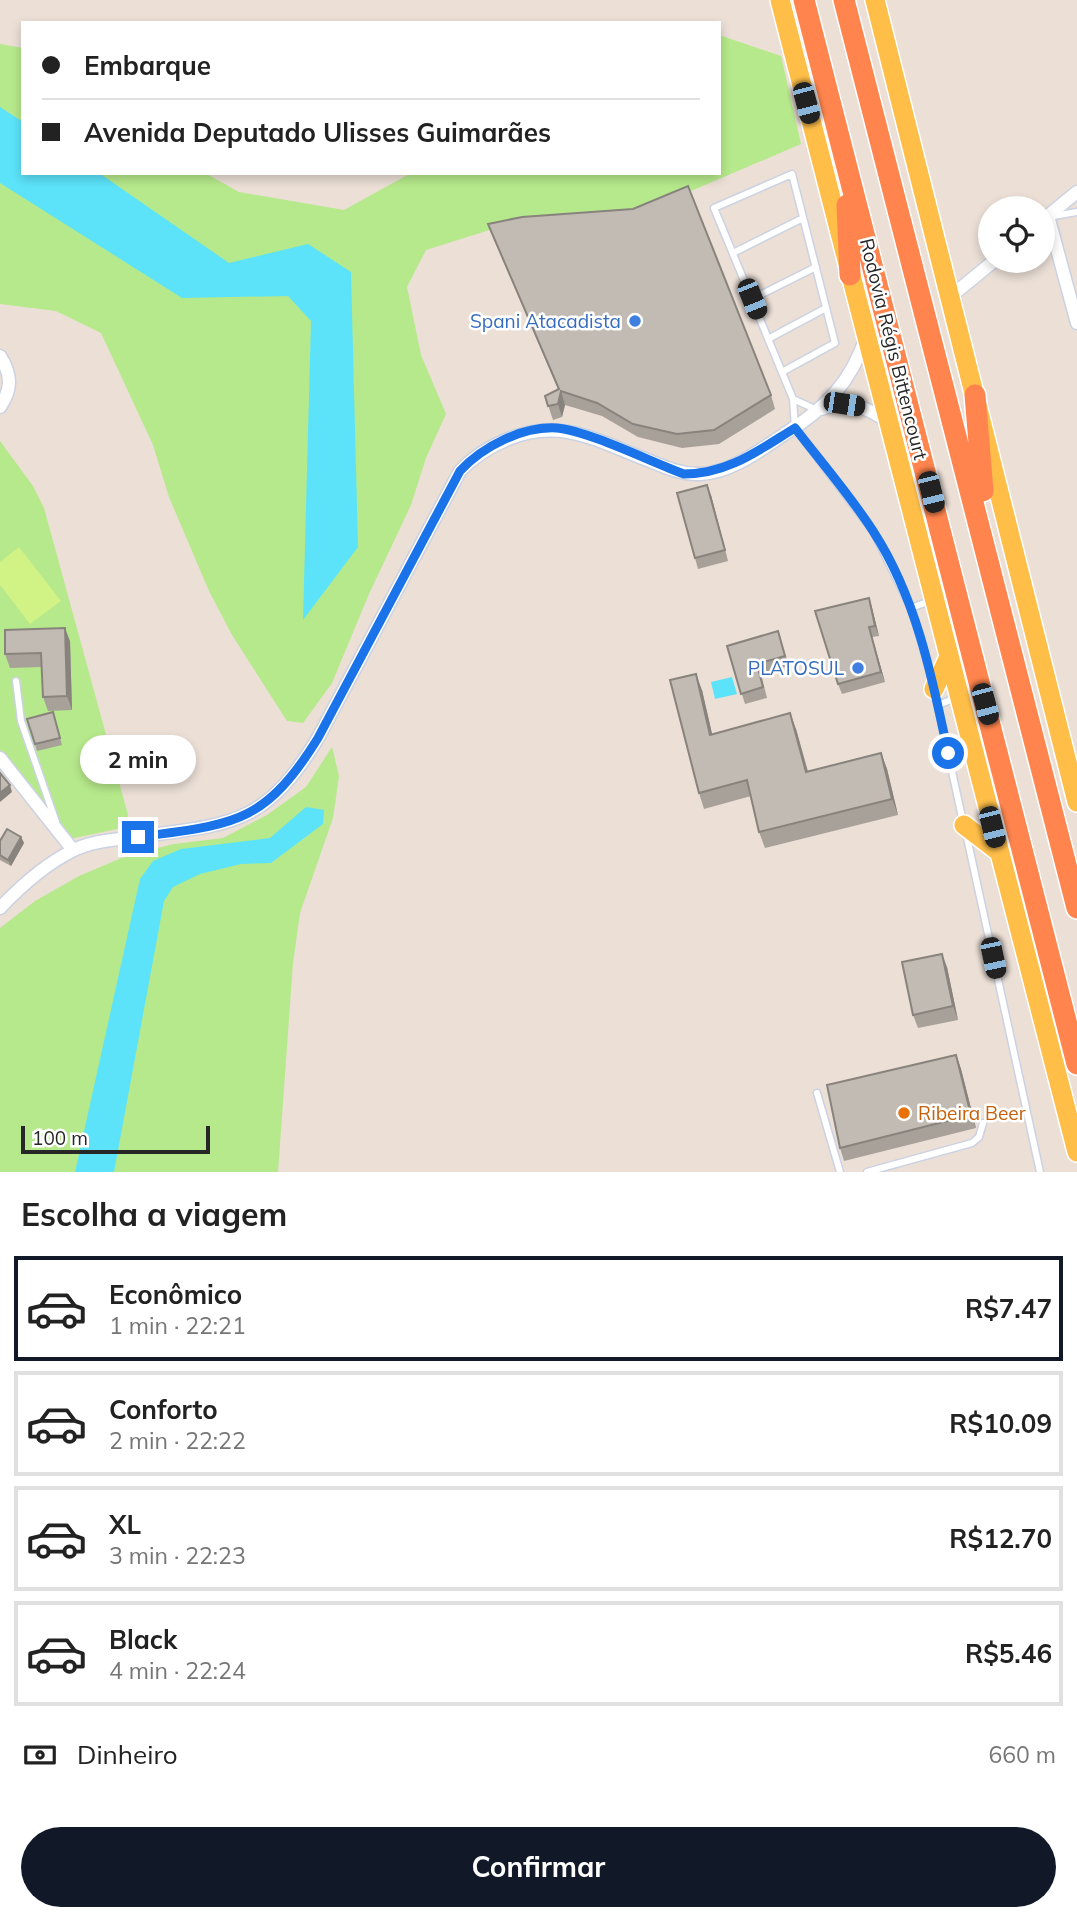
<!DOCTYPE html>
<html lang="pt">
<head>
<meta charset="utf-8">
<style>
  :root { --surface:#fff; --page:#f6f6f6; --text:#222; --muted:#767676; --line:#e0e0e0; --accent:#111827 }
  body { margin:0; font-family:Mulish,sans-serif; background:var(--page); color:var(--text); height:100vh; display:flex; flex-direction:column; font-size:26px; white-space:nowrap }
  * { box-sizing:border-box; margin:0 }
  p { font-size:23px; color:var(--muted) }
  .icon { flex:none; width:38px; height:38px; fill:none; stroke:currentColor; stroke-width:2; stroke-linecap:round; stroke-linejoin:round }
  .map { position:relative; height:1172px; overflow:hidden }
  .drawer { display:flex; flex-direction:column; background:var(--surface); flex:1 }
  .drawer>* { flex:none }
  .top-card { position:absolute; left:21px; top:21px; width:700px; height:154px; border-radius:0px; box-shadow:0 4px 10px #0003; display:grid; align-content:center; height:154px; padding:0 21px; background:var(--surface) }
  .fabs { position:absolute; left:978px; top:196px; display:grid; gap:14px }
  .fabs a { display:grid; place-items:center; width:77px; height:77px; border-radius:50%; background:var(--surface); box-shadow:0 4px 10px #0003; font-size:35px }
  .scale { position:absolute; left:21px; bottom:18px; width:189px; box-sizing:border-box; padding-left:7px; border:4px solid #272727; border-top:0; font-size:19px; line-height:24px; white-space:nowrap; color:#272727; -webkit-text-stroke:5px #fff; paint-order:stroke }
  .end { position:absolute; width:32px; height:32px; margin:-16px; border:9px solid #1a73e8; background:#fff; box-shadow:0 0 0 4px #fff }
  .from { border-radius:50% }
  .bubble { position:absolute; height:49px; border-radius:24px; background:var(--surface); box-shadow:0 4px 10px #0003; font-size:23px; font-weight:700; line-height:49px; text-align:center }
  .car { position:absolute; width:21px; height:42px; margin:-21px -10px; border-radius:9px; box-shadow:0 0 5px 2px #0007; background:linear-gradient(#222 24%,#8ab4d8 0 40%,#222 0 76%,#8ab4d8 0 86%,#222 0) }
  .top-card b { display:flex; align-items:center; gap:24px; height:66px; font-size:26px }
  .top-card b+b { border-top:2px solid var(--line) }
  .top-card i { width:18px; height:18px; background:var(--text) }
  ul { padding:0; list-style:none }
  li { display:flex; align-items:center; gap:21px; height:105px; margin:0 14px 10px; padding:0 7px; border:4px solid var(--line); border-radius:0px }
  li div { flex:1 }
  li b { display:block; font-size:26px }
  li em { font-style:normal; font-weight:700 }
  li.current { border-color:var(--accent) }
  li>.icon { width:63px; height:63px; stroke-width:1.5 }
  h2 { padding:0 21px; font-size:32px; line-height:84px }
  .pay { display:flex; align-items:center; gap:18px; height:77px; padding:0 21px; font-size:26px }
  .pay p { margin-inline-start:auto }
  .cta { display:flex; gap:14px; margin-top:auto; padding:14px 21px }
  .cta a { flex:1; height:80px; border-radius:42px; background:var(--accent); color:#fff; font-size:28px; font-weight:700; line-height:80px; text-align:center }
  .map>svg:first-child { display:block }
  .green { fill:#b6e98b }
  .pitch { fill:#d1f285 }
  .water { fill:#5ce3fa }
  .lines { fill:none; stroke-linecap:round; stroke-linejoin:round }
  .lane-casing { stroke:#cbd2e2; stroke-width:9 }
  .street-casing { stroke:#cbd2e2; stroke-width:15 }
  .primary-casing { stroke:#fff; stroke-width:22 }
  .highway-casing { stroke:#fff; stroke-width:24 }
  .lane { stroke:#fff; stroke-width:6 }
  .street { stroke:#fff; stroke-width:12 }
  .primary { stroke:#febe48; stroke-width:19 }
  .highway { stroke:#ff844d; stroke-width:21 }
  .wall { fill:#a7a19a }
  .shaded-wall { fill:#88837d }
  .building { fill:#c2bbb3; stroke:#88837d; stroke-width:2 }
  .route { stroke:#1a73e8; stroke-width:9 }
  .shop-dot { fill:#3f7fe0; stroke:#fff; stroke-width:2.5 }
  .food-dot { fill:#e8710a; stroke:#fff; stroke-width:2.5 }
  .labels { text-anchor:middle; stroke-width:5; stroke-linejoin:round; paint-order:stroke }
  .shop-label { font-size:19px; fill:#366cbe; stroke:#fff; text-anchor:end }
  .street-label { font-size:19px; fill:#272727; stroke:#fff }
  .food-label { font-size:19px; fill:#c56008; stroke:#fff; text-anchor:start }
</style>
</head>
<body>
<div class="map">
<svg width="1077" height="1172" viewBox="0 0 1077 1172">
  <rect width="100%" height="100%" fill="#ebdfd6"/>
  <!-- green -->
  <path class="green" d="M719,35l62,21 20,88 -159,68 -124,9 -92,29 -19,37 14,68 25,59 -20,44 -15,47 -42,89 -37,89 -29,40 -16,-2 -55,-86 -23,-44 -40,-94 -16,-52 -52,-112 -45,-22 -56,-7v-260l23,4v125h182l34,19 105,18 67,-37h308z
    M0,441l33,45 11,22 87,318 -61,13 -70,-88z
    M332,747l7,29 -6,42 -33,95 -7,50 -15,209h-278v-244l35,-27 44,-25 47,-20 48,-12 49,-6 44,-23 39,-28z"/>
  <!-- pitch -->
  <path class="pitch" d="M19,547l42,54 -31,23 -30,-39v-23z"/>
  <!-- water -->
  <path class="water" d="M0,107l23,15v51h76l130,90 79,-19 43,28 7,275 -55,73 8,-299 -23,-25 -106,2 -182,-115z
    M732,677l5,17 -22,5 -4,-17z
    M306,807l18,3 -1,14 -52,39 -30,1 -41,10 -27,13 -9,14 -50,271h-39l65,-293 13,-18 28,-12 89,-11z"/>
  <g class="lines">
    <defs>
      <path id="lane" d="M1054,216l23,-4
        M733,253l70,-35
        M752,299l64,-32
        M768,339l58,-31
        M782,372l53,-29 -43,-169 -78,34 79,191 2,29 78,103 38,77
        M793,399l24,11
        M930,601l-19,7 21,70
        M16,681l5,40 35,101
        M935,693l28,129
        M938,705l18,-7
        M966,833l74,339
        M817,1093l23,79
        M867,1172l105,-29 7,-6 4,-14"/>
      <path id="street" d="M1048,216l29,107
        M1043,220l34,-28
        M950,297l44,-36
        M0,356c12,19 12,33 0,51
        M821,409c25,-9 45,-3 67,13
        M0,758l73,92
        M0,908c20,-21 46,-44 72,-57 18,-10 42,-11 63,-14 96,-13 129,-10 183,-99l142,-267c14,-15 29,-24 48,-32 54,-22 91,3 142,22 17,7 33,14 51,13 32,-2 59,-24 85,-41 40,-25 65,-51 80,-96"/>
      <path id="primary" d="M780,0l297,1152
        M875,0l202,802
        M934,689l14,-30
        M964,825l34,26"/>
      <path id="highway" d="M804,0l273,1064
        M844,0l233,908
        M847,205l3,70
        M975,395l8,96"/>
    </defs>
    <!-- lane casing -->
    <use href="#lane" class="lane-casing"/>
    <!-- street casing -->
    <use href="#street" class="street-casing"/>
    <!-- primary casing -->
    <use href="#primary" class="primary-casing"/>
    <!-- highway casing -->
    <use href="#highway" class="highway-casing"/>
    <!-- lane -->
    <use href="#lane" class="lane"/>
    <!-- street -->
    <use href="#street" class="street"/>
    <!-- primary -->
    <use href="#primary" class="primary"/>
    <!-- highway -->
    <use href="#highway" class="highway"/>
  </g>
  <!-- wall -->
  <path class="wall" d="M488,224l283,171 4,14 -56,35 -37,4 -44,-11 -36,-21 -37,-11 -3,12 -9,3 -8,-24 13,-7z
    M711,495l17,66 -30,8 -3,-11z
    M869,598l3,10 7,28 -7,1 13,45 -43,12 -4,-10z
    M778,631l11,35 -28,8 6,24 -22,6 -18,-58z
    M70,641l2,69 -24,1 -5,-14 -1,-30 -32,1 -5,-14z
    M702,690l10,44 84,-5 12,42 73,-18 6,16 11,46 -133,33 -6,-16 -8,-36 -47,13 -5,-16z
    M27,719h28l7,26 -25,6z
    M21,837l3,6 -13,23 -11,-6v-19z
    M947,967l11,53 -40,8 -5,-13z
    M956,1055l5,14 15,59 -132,33 -4,-13z"/>
  <!-- shaded-wall -->
  <path class="shaded-wall" d="M561,391l4,14 -3,12 -4,-13z
    M707,485l4,10 17,66 -3,-11z
    M869,598l3,10 7,28 -4,-10z
    M869,627l3,10 13,45 -4,-10z
    M65,628l5,13 2,69 -5,-14z
    M696,674l6,16 14,61 -6,-16z
    M790,713l6,16 16,59 -6,-16z
    M881,753l6,16 11,46 -6,-16z
    M10,785l2,7 -12,10v-9z
    M21,837l3,6 -13,23 -3,-6z
    M942,954l5,13 11,53 -5,-14z
    M956,1055l5,14 15,59 -5,-13z"/>
  <!-- building -->
  <path class="building" d="M688,186l83,209 -57,35 -37,4 -44,-10 -36,-21 -36,-12 -3,13 -10,2 -3,-10 14,-7 -71,-165 34,-7 111,-8z
    M707,485l18,65 -30,8 -18,-65z
    M869,598l6,28 -6,1 12,45 -43,12 -23,-73z
    M65,628l2,68 -24,1 -2,-44 -36,1v-24z
    M778,631l7,25 -28,8 6,23 -22,7 -14,-48z
    M696,674l14,61 80,-22 16,59 75,-19 11,46 -133,33 -12,-52 -48,13 -29,-113z
    M53,712l7,26 -25,6 -8,-25z
    M0,773l10,12 -10,8z
    M7,829l14,8 -13,23 -8,-5v-14z
    M942,954l11,52 -40,9 -11,-53z
    M956,1055l15,60 -131,33 -13,-63z"/>
  <g class="lines">
    <!-- route -->
    <path class="route" d="M138,837c96,-13 126,-12 180,-99l142,-267c22,-24 62,-45 97,-43 32,3 94,34 127,46 44,0 75,-24 111,-46 26,34 55,67 78,103 43,66 59,145 75,222"/>
  </g>
  <!-- markers -->
  <g class="shop-dot">
    <circle cx="635" cy="321" r="7"/>
    <circle cx="858" cy="668" r="7"/>
  </g>
  <circle class="food-dot" cx="904" cy="1113" r="7"/>
  <g class="labels">
    <!-- shop labels -->
    <g class="shop-label">
      <text x="621" y="328">Spani Atacadista</text>
      <text x="844" y="675">PLATOSUL</text>
    </g>
    <!-- street labels -->
    <g class="street-label">
      <text transform="translate(894 349) rotate(76)" y="7">Rodovia Régis Bittencourt</text>
    </g>
    <!-- food labels -->
    <g class="food-label">
      <text x="918" y="1120">Ribeira Beer</text>
    </g>
  </g>
</svg>
<div class="fabs">
<a><svg class="icon" aria-label="locate" viewBox="0 0 24 24"><circle cx="12" cy="12" r="6"/><path d="M12 2v4M12 18v4M2 12h4M18 12h4"/></svg></a>
</div>
<div class="scale">100 m</div>
<i class="end from" style="left:948px;top:753px"></i>
<i class="end" style="left:138px;top:837px"></i>
<div class="bubble" style="left:80px;top:735px;width:116px">2 min</div>
<i class="car" style="left:806px;top:103px;rotate:165deg"></i>
<i class="car" style="left:752px;top:299px;rotate:158deg"></i>
<i class="car" style="left:844px;top:404px;rotate:99deg"></i>
<i class="car" style="left:931px;top:492px;rotate:166deg"></i>
<i class="car" style="left:985px;top:704px;rotate:165deg"></i>
<i class="car" style="left:992px;top:827px;rotate:166deg"></i>
<i class="car" style="left:993px;top:958px;rotate:168deg"></i>
<div class="top-card">
<b><i class="from"></i>Embarque</b>
<b><i></i>Avenida Deputado Ulisses Guimarães</b>
</div>
</div>
<section class="drawer">
<h2>Escolha a viagem</h2>
<ul>
<li class="current"><svg class="icon" aria-label="car" viewBox="0 0 24 24"><path d="M5 17H2v-5l4-1 3-4h7l3 4 3 1v5h-3M9 17h6M6 11h13"/><circle cx="7" cy="17" r="2"/><circle cx="17" cy="17" r="2"/></svg><div><b>Econômico</b><p>1 min · 22:21</p></div><em>R$7.47</em></li>
<li><svg class="icon" aria-label="car" viewBox="0 0 24 24"><path d="M5 17H2v-5l4-1 3-4h7l3 4 3 1v5h-3M9 17h6M6 11h13"/><circle cx="7" cy="17" r="2"/><circle cx="17" cy="17" r="2"/></svg><div><b>Conforto</b><p>2 min · 22:22</p></div><em>R$10.09</em></li>
<li><svg class="icon" aria-label="car" viewBox="0 0 24 24"><path d="M5 17H2v-5l4-1 3-4h7l3 4 3 1v5h-3M9 17h6M6 11h13"/><circle cx="7" cy="17" r="2"/><circle cx="17" cy="17" r="2"/></svg><div><b>XL</b><p>3 min · 22:23</p></div><em>R$12.70</em></li>
<li><svg class="icon" aria-label="car" viewBox="0 0 24 24"><path d="M5 17H2v-5l4-1 3-4h7l3 4 3 1v5h-3M9 17h6M6 11h13"/><circle cx="7" cy="17" r="2"/><circle cx="17" cy="17" r="2"/></svg><div><b>Black</b><p>4 min · 22:24</p></div><em>R$5.46</em></li>
</ul>
<div class="pay"><svg class="icon" aria-label="cash" viewBox="0 0 24 24"><path d="M3 7h18v10H3z"/><circle cx="12" cy="12" r="2"/></svg>Dinheiro<p>660 m</p></div>
<div class="cta"><a>Confirmar</a></div>
</section>
</body>
</html>
